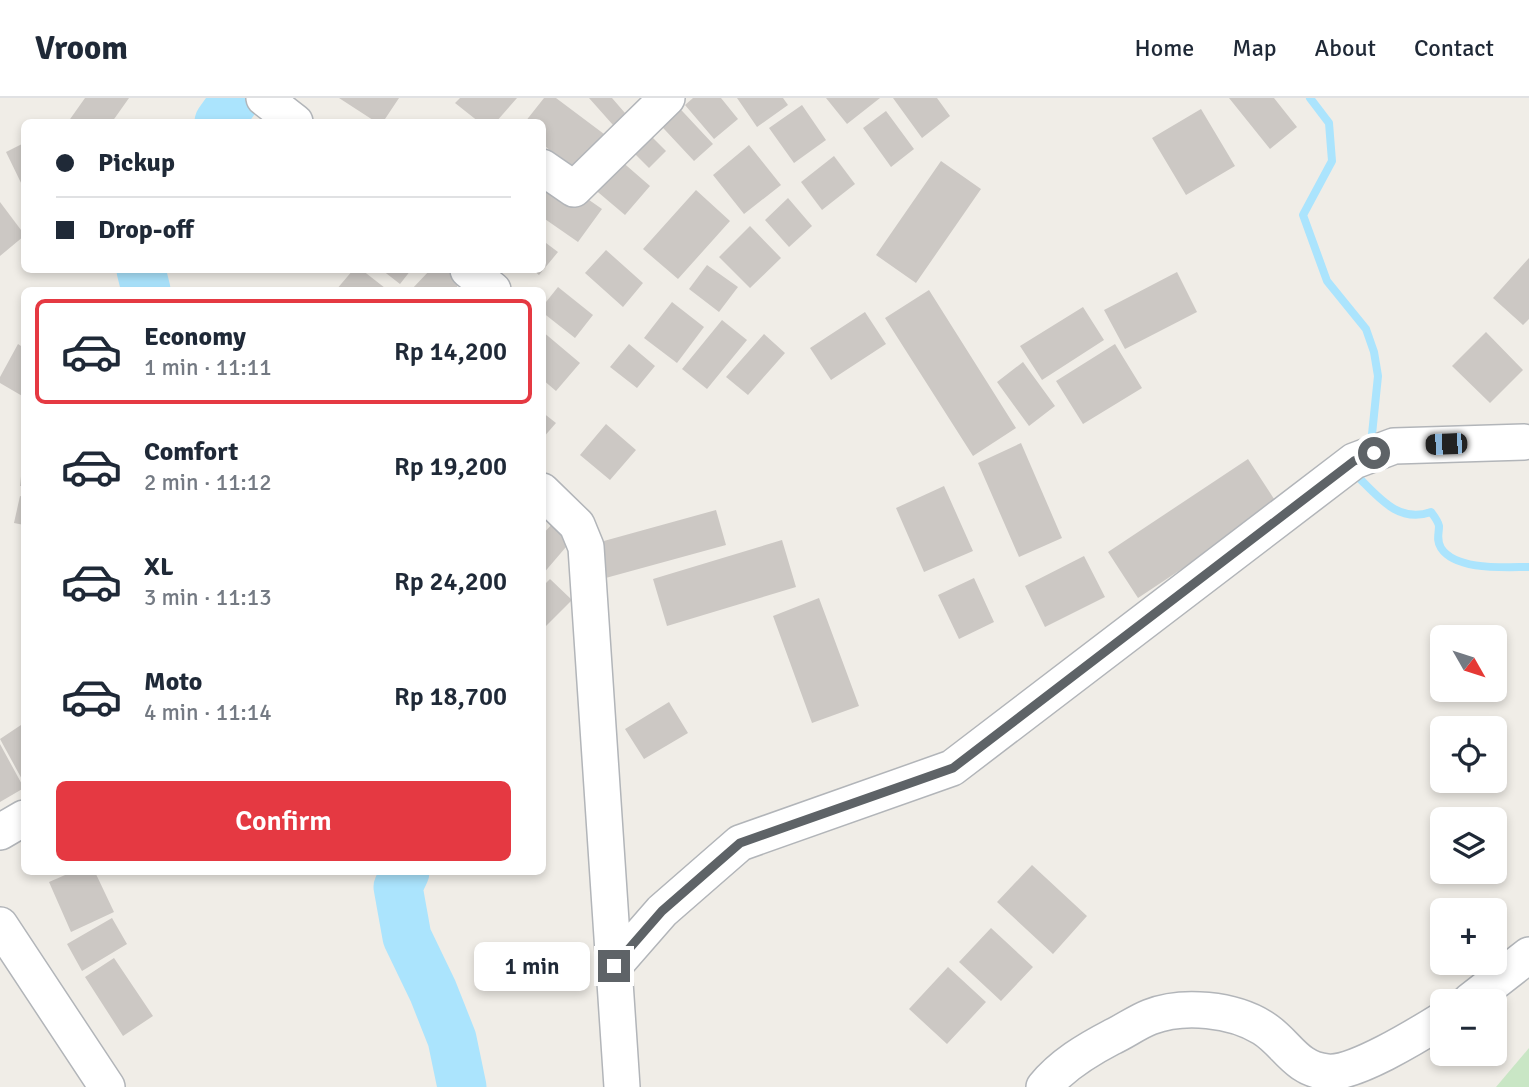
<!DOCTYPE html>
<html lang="en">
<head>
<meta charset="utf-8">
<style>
  :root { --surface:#fff; --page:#f2f2f3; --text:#1f2937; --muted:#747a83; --line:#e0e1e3; --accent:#e53942 }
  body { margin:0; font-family:Signika,sans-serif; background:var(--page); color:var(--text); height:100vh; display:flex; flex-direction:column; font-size:26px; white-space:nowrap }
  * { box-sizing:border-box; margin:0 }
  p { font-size:23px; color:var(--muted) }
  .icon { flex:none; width:38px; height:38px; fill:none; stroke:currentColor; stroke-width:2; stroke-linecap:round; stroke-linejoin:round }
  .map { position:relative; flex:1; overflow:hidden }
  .side { position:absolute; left:21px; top:189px; width:525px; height:588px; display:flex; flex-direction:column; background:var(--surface); border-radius:10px; box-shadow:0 4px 10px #0003 }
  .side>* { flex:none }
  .banner { position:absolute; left:21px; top:21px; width:525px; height:154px; border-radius:10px; box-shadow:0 4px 10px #0003; display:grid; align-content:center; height:154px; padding:0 35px; background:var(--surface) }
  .needle { width:46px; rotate:129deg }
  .fabs { position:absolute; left:1430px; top:527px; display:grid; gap:14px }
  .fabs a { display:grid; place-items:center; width:77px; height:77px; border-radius:10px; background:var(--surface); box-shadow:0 4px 10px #0003; font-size:35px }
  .end { position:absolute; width:32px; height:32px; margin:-16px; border:9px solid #5e6367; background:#fff; box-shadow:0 0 0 4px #fff }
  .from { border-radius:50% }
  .bubble { position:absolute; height:49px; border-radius:10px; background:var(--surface); box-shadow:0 4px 10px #0003; font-size:23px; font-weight:600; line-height:49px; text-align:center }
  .car { position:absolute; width:21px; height:42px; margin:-21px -10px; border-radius:9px; box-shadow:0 0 5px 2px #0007; background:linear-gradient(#222 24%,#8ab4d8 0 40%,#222 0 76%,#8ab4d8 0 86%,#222 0) }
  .banner b { display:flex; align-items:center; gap:24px; height:66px; font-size:26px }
  .banner b+b { border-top:2px solid var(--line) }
  .banner i { width:18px; height:18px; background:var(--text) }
  ul { padding:12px 0 0; list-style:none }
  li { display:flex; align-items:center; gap:21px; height:105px; margin:0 14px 10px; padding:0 21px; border:4px solid transparent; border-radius:10px }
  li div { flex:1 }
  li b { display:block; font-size:26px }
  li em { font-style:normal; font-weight:600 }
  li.active { border-color:var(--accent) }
  li>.icon { width:63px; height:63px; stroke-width:1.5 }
  .cta { display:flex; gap:14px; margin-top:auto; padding:14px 35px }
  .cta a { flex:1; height:80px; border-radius:10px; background:var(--accent); color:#fff; font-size:28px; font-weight:600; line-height:80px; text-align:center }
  header { display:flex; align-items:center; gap:42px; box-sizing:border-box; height:98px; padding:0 35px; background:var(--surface); border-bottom:2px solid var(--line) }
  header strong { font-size:33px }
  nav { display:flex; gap:38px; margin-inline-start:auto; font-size:24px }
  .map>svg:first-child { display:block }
  .green { fill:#c9e6c5 }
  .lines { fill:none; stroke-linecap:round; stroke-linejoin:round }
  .stream { stroke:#abe4fd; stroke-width:8 }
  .river { stroke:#abe4fd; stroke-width:49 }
  .building { fill:#ccc8c4 }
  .minor-casing { stroke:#b2b5b9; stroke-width:38 }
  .minor { stroke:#fff; stroke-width:35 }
  .route { stroke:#5e6367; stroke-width:9 }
</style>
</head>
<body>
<header>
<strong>Vroom</strong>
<nav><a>Home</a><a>Map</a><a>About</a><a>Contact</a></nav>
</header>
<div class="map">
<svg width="1529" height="989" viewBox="0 0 1529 989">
  <rect width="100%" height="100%" fill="#f0ede7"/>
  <!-- green -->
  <path class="green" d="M1529,950v39h-33z"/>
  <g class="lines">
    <!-- stream -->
    <path class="stream" d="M1310,0l19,25 3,38 -29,54 24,66 39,48 8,23 4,24 -7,68
      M1355,373v3c22,21 42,50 76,38 3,4 7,9 8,14 0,8 -3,14 2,22 15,23 64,19 88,19"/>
    <!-- river -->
    <path class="river" d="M219,24l17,-24
      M141,172l5,20
      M405,774l-7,15 9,50 26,54 19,48 10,48"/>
  </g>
  <!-- building -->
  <path class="building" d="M85,0h44l-17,24h-44z
    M339,0h60l-16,24h-7z
    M460,0h57l-21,24h-17l-24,-19z
    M544,0h12l48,36 -28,36 -34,-26v-22h-17z
    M589,0h23l13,15 -12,12z
    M670,0l43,46 -19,17 -43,-46z
    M693,0h28l17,21 -24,20 -29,-34z
    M737,0h46l5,7 -31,22z
    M826,0h54l-33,26z
    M893,0h44l13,18 -28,22z
    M1229,0h45l23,29 -27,22z
    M802,7l24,35 -32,23 -25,-35z
    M1201,11l34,57 -49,29 -34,-57z
    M886,13l28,38 -23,18 -28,-39z
    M640,27l26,26 -17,17 -26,-26z
    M24,45v46l-18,-37z
    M749,47l32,40 -37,29 -31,-39z
    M612,55l38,33 -25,29 -39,-33z
    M834,58l21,28 -33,26 -21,-28z
    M941,63l40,28 -65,94 -40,-28z
    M542,69l60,42 -24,33 -36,-25z
    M696,92l34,31 -52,58 -35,-30z
    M788,100l24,28 -23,21 -24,-27z
    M0,104l24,32v2l-24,20z
    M750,128l31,32 -31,30 -31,-31z
    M542,142l16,12 -19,23 -6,-5h9z
    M606,152l37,33 -20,24 -38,-34z
    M1529,160v61l-6,6 -30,-27z
    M707,167l31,22 -19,25 -30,-23z
    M353,172h9l23,18 -2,2h-47z
    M382,172h29l-11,14z
    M430,172h24l10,9 -10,11h-43z
    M1177,174l20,40 -72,37 -21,-39z
    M558,189l35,28 -18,23 -33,-26v-5z
    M929,192l87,138 -43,28 -88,-138z
    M672,204l32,25 -27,36 -33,-25z
    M1083,209l21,33 -62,40 -22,-34z
    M865,214l21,32 -55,36 -21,-32z
    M722,222l25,20 -40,49 -25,-20z
    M542,233l38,32 -24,28 -14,-12z
    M1486,234l37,38 -33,33 -38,-37z
    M764,236l21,19 -37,42 -22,-18z
    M18,246l6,4v49l-24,-14v-6z
    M629,246l26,22 -18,22 -27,-21z
    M1115,246l27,44 -59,36 -27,-43z
    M1023,264l32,44 -26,20 -32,-44z
    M542,314l14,11 -14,16z
    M606,326l30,26 -26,30 -30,-25z
    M1021,345l41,95 -43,19 -41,-94z
    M23,359h1v29h-4z
    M1248,361l30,46 -140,93 -30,-46z
    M944,388l29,65 -49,21 -28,-64z
    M20,398l4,1v28l-10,-2z
    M716,412l10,35 -124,34 -9,-35z
    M553,425l19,17 -30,35v-40z
    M782,442l14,47 -129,39 -14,-47z
    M1084,458l21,41 -60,30 -20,-41z
    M974,480l20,44 -35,17 -21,-44z
    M550,481l22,21 -30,30v-43z
    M819,500l40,108 -47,17 -39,-107z
    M669,604l19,31 -44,26 -19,-30z
    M24,625v60l-24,-44z
    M0,646l24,44 -24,14z
    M1032,767l55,51 -34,38 -56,-52z
    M72,774h23l19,40 -43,20 -22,-50z
    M112,820l15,26 -45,27 -15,-27z
    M991,830l42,39 -32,34 -42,-39z
    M114,860l39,58 -30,20 -38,-59z
    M948,869l38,35 -39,42 -38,-35z"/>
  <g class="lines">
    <defs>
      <path id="minor" d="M264,0l31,24
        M542,69l32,22 93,-91
        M468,172l25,20
        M542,393l35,34 9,22 36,540
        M0,734l24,-14
        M0,827l107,162
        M614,868l48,-55 78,-68 212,-75 402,-307 40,-15 130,-4
        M1470,903l59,-46
        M1044,989c18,-22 43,-37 68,-50 13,-6 25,-15 38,-20 33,-13 83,-8 113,11 24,15 32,41 64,44 26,3 91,-37 115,-52"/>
    </defs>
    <!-- minor casing -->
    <use href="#minor" class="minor-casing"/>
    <!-- minor -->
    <use href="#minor" class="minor"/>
  </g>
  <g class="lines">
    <!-- route -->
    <path class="route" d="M614,868l48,-55 78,-68 213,-75 401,-307 20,-8"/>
  </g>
</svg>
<div class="fabs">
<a><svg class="needle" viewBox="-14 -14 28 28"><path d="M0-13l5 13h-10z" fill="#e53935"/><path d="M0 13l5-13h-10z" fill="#747a83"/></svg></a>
<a><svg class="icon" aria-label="locate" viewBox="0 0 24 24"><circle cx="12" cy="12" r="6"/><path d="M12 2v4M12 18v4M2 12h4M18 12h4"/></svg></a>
<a><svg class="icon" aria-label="layers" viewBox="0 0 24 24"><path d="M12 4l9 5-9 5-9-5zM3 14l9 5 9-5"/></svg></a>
<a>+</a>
<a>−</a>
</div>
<i class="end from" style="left:1374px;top:355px"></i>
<i class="end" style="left:614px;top:868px"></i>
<div class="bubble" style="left:474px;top:844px;width:116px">1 min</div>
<i class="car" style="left:1446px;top:346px;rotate:268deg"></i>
<div class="banner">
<b><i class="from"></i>Pickup</b>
<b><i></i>Drop-off</b>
</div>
<section class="side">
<ul>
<li class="active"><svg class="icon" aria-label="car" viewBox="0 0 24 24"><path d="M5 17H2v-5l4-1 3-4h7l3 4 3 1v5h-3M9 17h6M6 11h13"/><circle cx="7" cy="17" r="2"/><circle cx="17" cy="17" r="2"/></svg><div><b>Economy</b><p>1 min · 11:11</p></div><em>Rp 14,200</em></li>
<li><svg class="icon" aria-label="car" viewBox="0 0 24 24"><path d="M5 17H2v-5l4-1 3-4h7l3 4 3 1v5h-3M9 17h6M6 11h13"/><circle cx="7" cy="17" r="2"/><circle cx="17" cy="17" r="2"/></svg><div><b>Comfort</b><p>2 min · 11:12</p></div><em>Rp 19,200</em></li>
<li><svg class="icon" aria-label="car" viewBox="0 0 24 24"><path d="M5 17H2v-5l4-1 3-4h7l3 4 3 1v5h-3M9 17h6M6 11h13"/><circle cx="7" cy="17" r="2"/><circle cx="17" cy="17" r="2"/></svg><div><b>XL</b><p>3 min · 11:13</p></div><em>Rp 24,200</em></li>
<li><svg class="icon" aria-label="car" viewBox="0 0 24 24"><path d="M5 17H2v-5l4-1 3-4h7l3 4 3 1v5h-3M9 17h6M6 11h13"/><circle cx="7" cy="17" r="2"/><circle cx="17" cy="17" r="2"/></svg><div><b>Moto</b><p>4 min · 11:14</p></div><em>Rp 18,700</em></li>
</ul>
<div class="cta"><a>Confirm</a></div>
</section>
</div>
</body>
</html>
